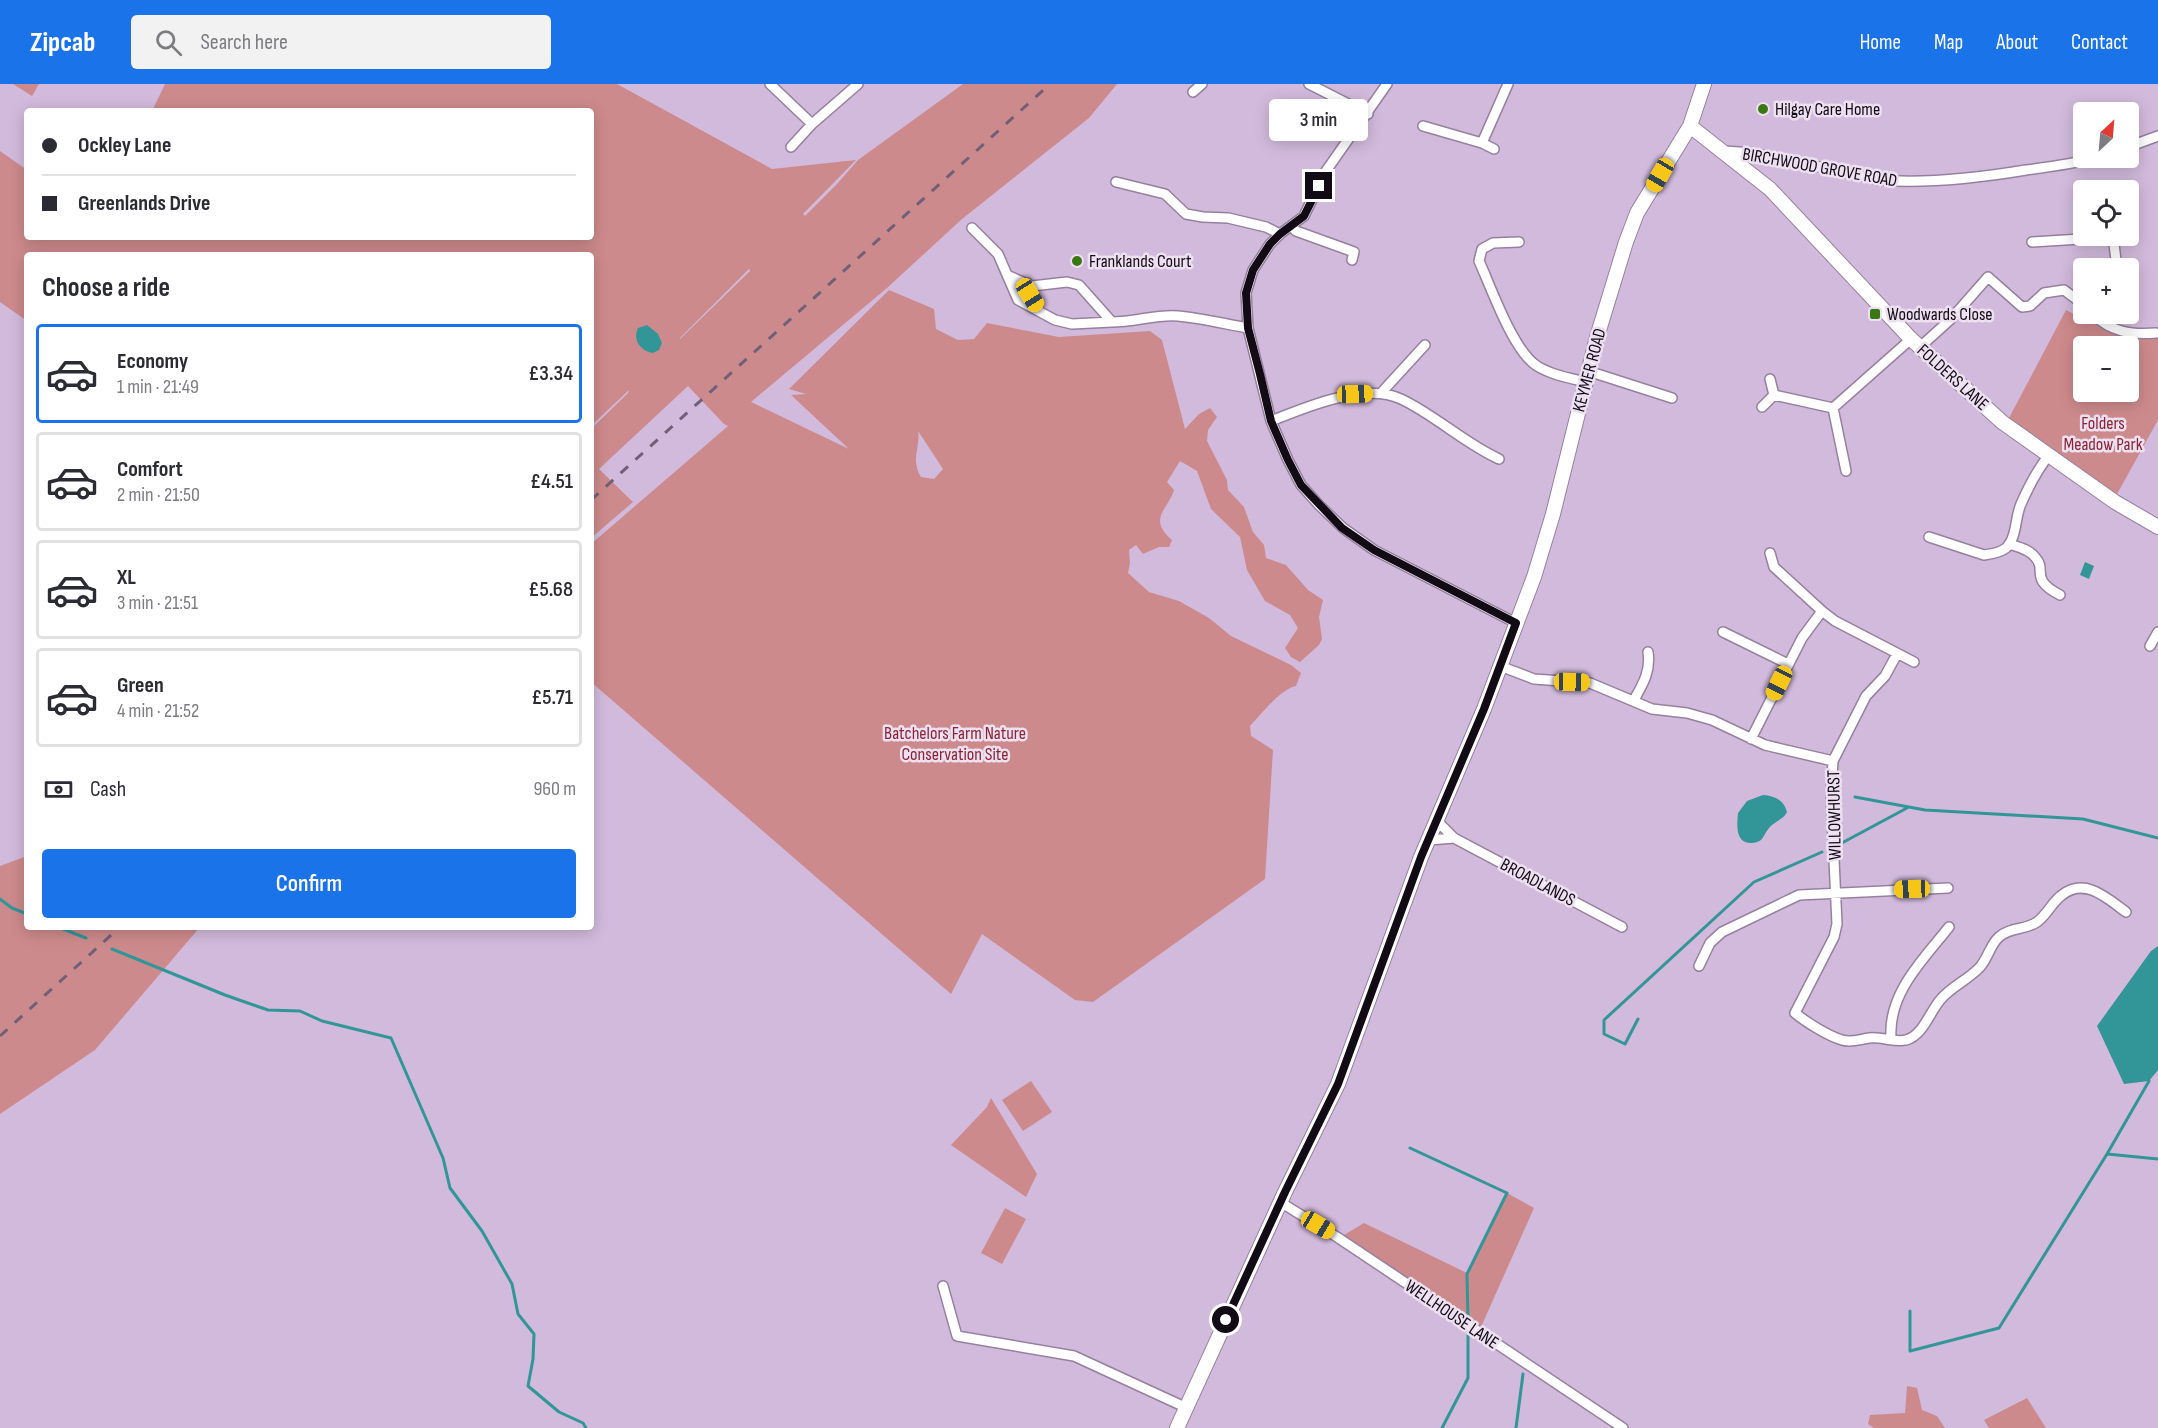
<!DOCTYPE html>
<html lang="en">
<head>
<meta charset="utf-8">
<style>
  :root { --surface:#fff; --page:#f2f2f3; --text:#2b2b33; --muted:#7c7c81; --line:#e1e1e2; --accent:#1a73e8 }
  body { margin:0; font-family:"Sofia Sans Condensed",sans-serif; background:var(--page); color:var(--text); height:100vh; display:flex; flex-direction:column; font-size:22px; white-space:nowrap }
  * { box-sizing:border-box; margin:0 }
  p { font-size:20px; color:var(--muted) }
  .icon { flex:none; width:33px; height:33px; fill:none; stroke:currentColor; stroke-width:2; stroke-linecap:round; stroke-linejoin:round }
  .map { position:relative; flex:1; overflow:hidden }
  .drawer { position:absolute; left:24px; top:168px; width:570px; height:678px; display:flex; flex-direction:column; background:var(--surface); border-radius:6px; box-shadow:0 3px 15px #0003 }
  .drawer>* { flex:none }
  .banner { position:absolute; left:24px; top:24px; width:570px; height:132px; border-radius:6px; box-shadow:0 3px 15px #0003; display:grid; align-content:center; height:132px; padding:0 18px; background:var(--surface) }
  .needle { width:39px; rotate:26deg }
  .controls { position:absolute; left:2073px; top:18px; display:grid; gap:12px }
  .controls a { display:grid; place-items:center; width:66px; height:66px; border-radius:6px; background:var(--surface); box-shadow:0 3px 15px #0003; font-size:30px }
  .end { position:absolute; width:27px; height:27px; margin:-14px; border:8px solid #120a15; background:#fff; box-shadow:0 0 0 3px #fff }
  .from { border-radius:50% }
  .bubble { position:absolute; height:42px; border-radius:6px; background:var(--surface); box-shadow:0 3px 15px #0003; font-size:20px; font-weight:600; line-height:42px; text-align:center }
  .car { position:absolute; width:18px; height:36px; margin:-18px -9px; border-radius:8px; box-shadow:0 0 4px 2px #0007; background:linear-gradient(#f5c518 24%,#345 0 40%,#f5c518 0 76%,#345 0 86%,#f5c518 0) }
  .banner b { display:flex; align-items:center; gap:21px; height:57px; font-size:22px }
  .banner b+b { border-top:2px solid var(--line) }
  .banner i { width:15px; height:15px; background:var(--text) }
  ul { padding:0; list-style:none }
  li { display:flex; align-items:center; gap:18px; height:99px; margin:0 12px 9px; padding:0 6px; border:3px solid var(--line); border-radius:6px }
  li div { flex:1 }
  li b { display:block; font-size:22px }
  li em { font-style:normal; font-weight:600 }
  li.on { border-color:var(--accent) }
  li>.icon { width:54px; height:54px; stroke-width:1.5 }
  h2 { padding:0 18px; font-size:27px; line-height:72px }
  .pay { display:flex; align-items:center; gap:15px; height:66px; padding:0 18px; font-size:22px }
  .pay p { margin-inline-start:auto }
  .button { display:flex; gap:12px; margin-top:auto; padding:12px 18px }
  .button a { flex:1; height:69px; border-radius:6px; background:var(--accent); color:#fff; font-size:24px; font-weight:600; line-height:69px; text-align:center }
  header { display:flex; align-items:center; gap:36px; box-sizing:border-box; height:84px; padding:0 30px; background:var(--accent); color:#fff }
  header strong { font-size:28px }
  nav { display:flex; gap:33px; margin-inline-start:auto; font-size:21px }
  .search { width:420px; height:54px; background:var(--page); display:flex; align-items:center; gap:15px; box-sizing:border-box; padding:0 21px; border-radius:6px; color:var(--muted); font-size:22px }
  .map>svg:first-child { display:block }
  .green { fill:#cd8a8c; fill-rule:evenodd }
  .water { fill:#329597 }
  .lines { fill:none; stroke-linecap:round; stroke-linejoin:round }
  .stream { stroke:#329597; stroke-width:3 }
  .street-casing { stroke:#96809f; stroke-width:12 }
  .secondary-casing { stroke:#96809f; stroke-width:16 }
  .street { stroke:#fff; stroke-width:9 }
  .secondary { stroke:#fff; stroke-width:14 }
  .rail { stroke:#706077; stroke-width:3; stroke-dasharray:10 10; stroke-linecap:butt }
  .route { stroke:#120a15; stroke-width:8 }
  .poi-dot { fill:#3a7813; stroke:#ece0f1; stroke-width:2 }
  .labels { text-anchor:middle; stroke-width:5; stroke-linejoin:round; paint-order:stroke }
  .poi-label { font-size:18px; fill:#120a15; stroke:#ece0f1; text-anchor:start }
  .street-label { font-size:18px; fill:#120a15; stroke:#ece0f1 }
  .park-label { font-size:18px; fill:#8d2233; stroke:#ece0f1 }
</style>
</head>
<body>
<header>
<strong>Zipcab</strong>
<div class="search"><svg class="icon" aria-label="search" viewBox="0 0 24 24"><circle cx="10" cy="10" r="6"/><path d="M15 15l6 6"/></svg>Search here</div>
<nav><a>Home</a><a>Map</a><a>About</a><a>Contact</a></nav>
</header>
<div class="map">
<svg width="2158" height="1344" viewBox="0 0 2158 1344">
  <rect width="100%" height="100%" fill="#d2badc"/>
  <!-- green -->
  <path class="green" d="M13,0h26l-7,12z
    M165,0h452l155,85 84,-9 -53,54 2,2 32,-32 21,-24 105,-76h154l-28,34 -127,101 -75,69 -136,114 98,47 -58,-54 15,-1 -17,-5 100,-99 45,19 2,20 22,11 16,-1 13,-16 72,14 91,-6 12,9 23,89 14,-15 11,-6 7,9 -9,13 -1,11 20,39 1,10 16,17 9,25 11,13 2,13 20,7 22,25 15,10 -4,17 3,22 -3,6 -19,17 -9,-5 -6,-9 13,-20 -8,-13 -25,-14 -18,-31 -7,-33 -29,-28 -14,-38 -17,-10 -13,21 7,8c-6,20 -27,28 -2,50l-3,7h-10l-16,7 -7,-9 -7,5 1,13 -2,10 21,19 30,9 30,17 22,18 60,29 10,8 -5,13c-16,3 -35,29 -46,40l1,10 22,14 -8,129 -172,123 -18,-2 -93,-66 -31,60 -360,-312v-138l137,-118 -4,-2 -36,-38 -89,83 34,33 -42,36v-109l37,-36 1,-3 -38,36v-171h-564v66l-27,-19v-151l27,19v67h564v-126h-439zM749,185l1,2 -70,68v-1zM918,347l25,38 -9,10 -13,-2c-11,-19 0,-30 -3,-46z
    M2066,226l52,26 13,2 27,-1v83l-42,76 -107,-78zM2084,262h44v46h-44z
    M27,772v71h173l-105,123 -95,64v-248z
    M1031,997l21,31 -29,19 -21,-31z
    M991,1014l46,76 -11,23 -75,-52 36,-38z
    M1507,1109l27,15 -53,119 -137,-92 20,-12 103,50z
    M1005,1124l21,11 -24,45 -21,-11z
    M1907,1302l10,2 5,22 15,6 8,12h-71l-6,-4 2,-9 35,-2z
    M2027,1314l19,30h-57l-5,-8z"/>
  <!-- water -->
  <path class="water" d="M647,241l11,9 4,9 -3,7 -6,3c-12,-2 -21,-13 -15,-25z
    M2085,478l9,4 -5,13 -9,-4z
    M1763,711c12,1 21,5 24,17 -4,8 -12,9 -18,16 -3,3 -5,9 -8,12 -3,2 -6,3 -9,3 -17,1 -15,-18 -14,-30l9,-12z
    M2158,862v124l-9,11 -25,3 -27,-58 54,-75z"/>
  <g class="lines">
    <!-- stream -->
    <path class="stream" d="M1855,713l70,13 158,9 75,19
      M1840,760l67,-36
      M0,815l12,9 15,6
      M58,843l28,11
      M112,865l113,46 43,15 32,1 22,10 69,17 52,120 7,30 32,43 30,53 6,30 16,20 -1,25 -5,27 31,26 24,11 3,5
      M1638,935l-13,25 -21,-10v-14l150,-138 68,-30
      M1410,1064l97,45 -40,81 1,48
      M2107,1070l51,5
      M1910,1227v40l89,-23 108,-174 42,-73
      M1442,1344l26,-50v-49
      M1516,1344l7,-54"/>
    <defs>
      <path id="street" d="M770,0l42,40
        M1309,0l59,30
        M1387,0l-61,87 -22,45 -24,18 -10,10 -17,26 -7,23 2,35 23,93 17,39 13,25 18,20 24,23 31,22 142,73
        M1193,8l9,-8
        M1423,42l59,17 26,-59
        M1482,59l12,6
        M791,63l21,-23 46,-40
        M2128,63l30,-11
        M1724,67l30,2 125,27c49,4 99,-2 147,-10 23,-3 47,-6 69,-12
        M1116,98l49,12 21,20 17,3 25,1 38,9 14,7
        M1292,143l4,4 58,21 -2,8
        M972,144l26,26 20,46 37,20 17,4 40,-2
        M2113,152l4,32
        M1519,158l-26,1 -11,6 -3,12c12,26 34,90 58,105 15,9 32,12 49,16
        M2032,158l81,-5
        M1009,192l23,10 35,-4 12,3 33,37c23,0 45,-8 66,-6 23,2 47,8 70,12
        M1027,199l3,12 8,13
        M2092,230c20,18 38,21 64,19
        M1920,263l32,-29 36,-41 34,30 8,-1 14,-13 20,-3 20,15
        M1588,287l84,27
        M1770,295l4,16 59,13 78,-69
        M1381,309l44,-48
        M1762,323l12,-12
        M1833,324l13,63
        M1271,337c35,-14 93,-39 130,-22 34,16 63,44 98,60
        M1929,453l55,18c7,-1 16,-2 22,-7 11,-10 9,-31 15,-44 7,-16 17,-35 28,-49
        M2009,460c9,3 20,5 26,13 13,14 -7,21 25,38
        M1770,469l4,14 48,44 13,10 79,41
        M1723,548l65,32
        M2150,562l8,-14
        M1500,582l34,13 56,4 62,26 35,4 25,7 53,25 68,16 -2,34 6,129 -3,13 -39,76c11,9 33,23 47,27 9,3 19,-1 27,-2 12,-2 26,5 37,2 17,-4 24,-29 35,-41 11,-13 27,-19 39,-32 8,-9 10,-22 19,-30 11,-10 27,-7 38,-15 10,-7 15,-20 25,-27 23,-18 45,3 64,17
        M1634,616c9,-16 17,-29 14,-48
        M1751,655l51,-101 20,-27
        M1833,677l33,-65 19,-20 12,-22
        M1437,737l17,17 168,89
        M1429,756l25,-2
        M1699,882l11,-23 12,-11 77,-37 149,-7
        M1891,954c-3,-45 32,-78 58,-111
        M1280,1118l57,35 286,191
        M943,1202l14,50 117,20 113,52"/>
      <path id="secondary" d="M1690,42l80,63 141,150 91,83 113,80 43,25
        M1177,1344l108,-236 53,-108 83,-227 63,-148 50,-132 19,-63 44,-177 29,-95 11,-29 53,-87 14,-42"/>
    </defs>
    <!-- street casing -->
    <use href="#street" class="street-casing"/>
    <!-- secondary casing -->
    <use href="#secondary" class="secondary-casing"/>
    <!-- street -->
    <use href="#street" class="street"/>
    <!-- secondary -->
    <use href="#secondary" class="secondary"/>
    <!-- rail -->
    <path class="rail" d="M591,416l459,-416
      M0,952l120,-109"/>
  </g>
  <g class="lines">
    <!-- route -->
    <path class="route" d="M1226,1236l59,-128 53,-108 83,-227 63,-148 32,-86 -142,-73 -32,-22 -41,-43 -13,-25 -17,-39 -11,-47 -12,-46 -2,-35 7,-23 17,-26 10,-10 24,-18 15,-30"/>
  </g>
  <!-- markers -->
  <g class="poi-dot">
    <circle cx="1763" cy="25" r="6"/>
    <circle cx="1077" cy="177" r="6"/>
    <rect x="1869" y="224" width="12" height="12" rx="3"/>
  </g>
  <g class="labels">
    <!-- poi labels -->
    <g class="poi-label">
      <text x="1775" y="31">Hilgay Care Home</text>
      <text x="1089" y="183">Franklands Court</text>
      <text x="1887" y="236">Woodwards Close</text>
    </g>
    <!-- street labels -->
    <g class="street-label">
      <text transform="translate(1820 83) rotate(10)" y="6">BIRCHWOOD GROVE ROAD</text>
      <text transform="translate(1589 286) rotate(-75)" y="6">KEYMER ROAD</text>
      <text transform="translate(1953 293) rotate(42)" y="6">FOLDERS LANE</text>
      <text transform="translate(1834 731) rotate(-91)" y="6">WILLOWHURST</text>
      <text transform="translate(1538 798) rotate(28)" y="6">BROADLANDS</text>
      <text transform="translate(1452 1230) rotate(34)" y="6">WELLHOUSE LANE</text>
    </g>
    <!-- park labels -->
    <g class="park-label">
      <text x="2103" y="345">Folders<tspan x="2103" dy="21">Meadow Park</tspan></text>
      <text x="955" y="655">Batchelors Farm Nature<tspan x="955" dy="21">Conservation Site</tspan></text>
    </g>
  </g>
</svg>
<div class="controls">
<a><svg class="needle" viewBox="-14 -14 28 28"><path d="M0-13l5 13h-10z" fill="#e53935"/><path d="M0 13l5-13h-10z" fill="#7c7c81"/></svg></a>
<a><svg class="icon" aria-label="locate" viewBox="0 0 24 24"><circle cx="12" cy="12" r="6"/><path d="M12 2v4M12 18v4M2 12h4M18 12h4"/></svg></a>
<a>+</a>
<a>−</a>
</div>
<i class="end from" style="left:1226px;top:1236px"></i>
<i class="end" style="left:1319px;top:102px"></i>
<div class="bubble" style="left:1269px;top:15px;width:99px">3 min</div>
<i class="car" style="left:1660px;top:91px;rotate:210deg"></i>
<i class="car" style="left:1030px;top:211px;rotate:148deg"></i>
<i class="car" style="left:1355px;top:310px;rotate:88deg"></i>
<i class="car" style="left:1572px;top:598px;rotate:91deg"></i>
<i class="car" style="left:1779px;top:599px;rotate:206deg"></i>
<i class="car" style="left:1912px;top:805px;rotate:268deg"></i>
<i class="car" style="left:1318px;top:1141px;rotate:121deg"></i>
<div class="banner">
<b><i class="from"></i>Ockley Lane</b>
<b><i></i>Greenlands Drive</b>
</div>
<section class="drawer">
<h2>Choose a ride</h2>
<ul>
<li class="on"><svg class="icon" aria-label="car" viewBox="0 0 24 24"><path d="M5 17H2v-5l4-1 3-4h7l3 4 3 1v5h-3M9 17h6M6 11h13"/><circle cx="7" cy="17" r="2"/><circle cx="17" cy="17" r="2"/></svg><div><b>Economy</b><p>1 min · 21:49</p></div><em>£3.34</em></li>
<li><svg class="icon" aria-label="car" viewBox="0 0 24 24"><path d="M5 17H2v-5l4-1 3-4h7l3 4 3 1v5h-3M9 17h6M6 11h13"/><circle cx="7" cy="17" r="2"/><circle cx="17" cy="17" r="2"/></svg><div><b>Comfort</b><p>2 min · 21:50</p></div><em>£4.51</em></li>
<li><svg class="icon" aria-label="car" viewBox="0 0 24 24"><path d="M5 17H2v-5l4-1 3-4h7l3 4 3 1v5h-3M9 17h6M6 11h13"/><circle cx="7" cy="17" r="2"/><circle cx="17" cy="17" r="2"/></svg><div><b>XL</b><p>3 min · 21:51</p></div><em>£5.68</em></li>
<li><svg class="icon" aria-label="car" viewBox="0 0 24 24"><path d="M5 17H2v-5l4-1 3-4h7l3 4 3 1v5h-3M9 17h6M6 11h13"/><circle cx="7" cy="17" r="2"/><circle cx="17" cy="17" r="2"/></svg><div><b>Green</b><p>4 min · 21:52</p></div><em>£5.71</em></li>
</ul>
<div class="pay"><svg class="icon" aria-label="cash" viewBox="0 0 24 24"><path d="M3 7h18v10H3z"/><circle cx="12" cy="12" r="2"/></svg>Cash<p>960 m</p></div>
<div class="button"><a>Confirm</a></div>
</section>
</div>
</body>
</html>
